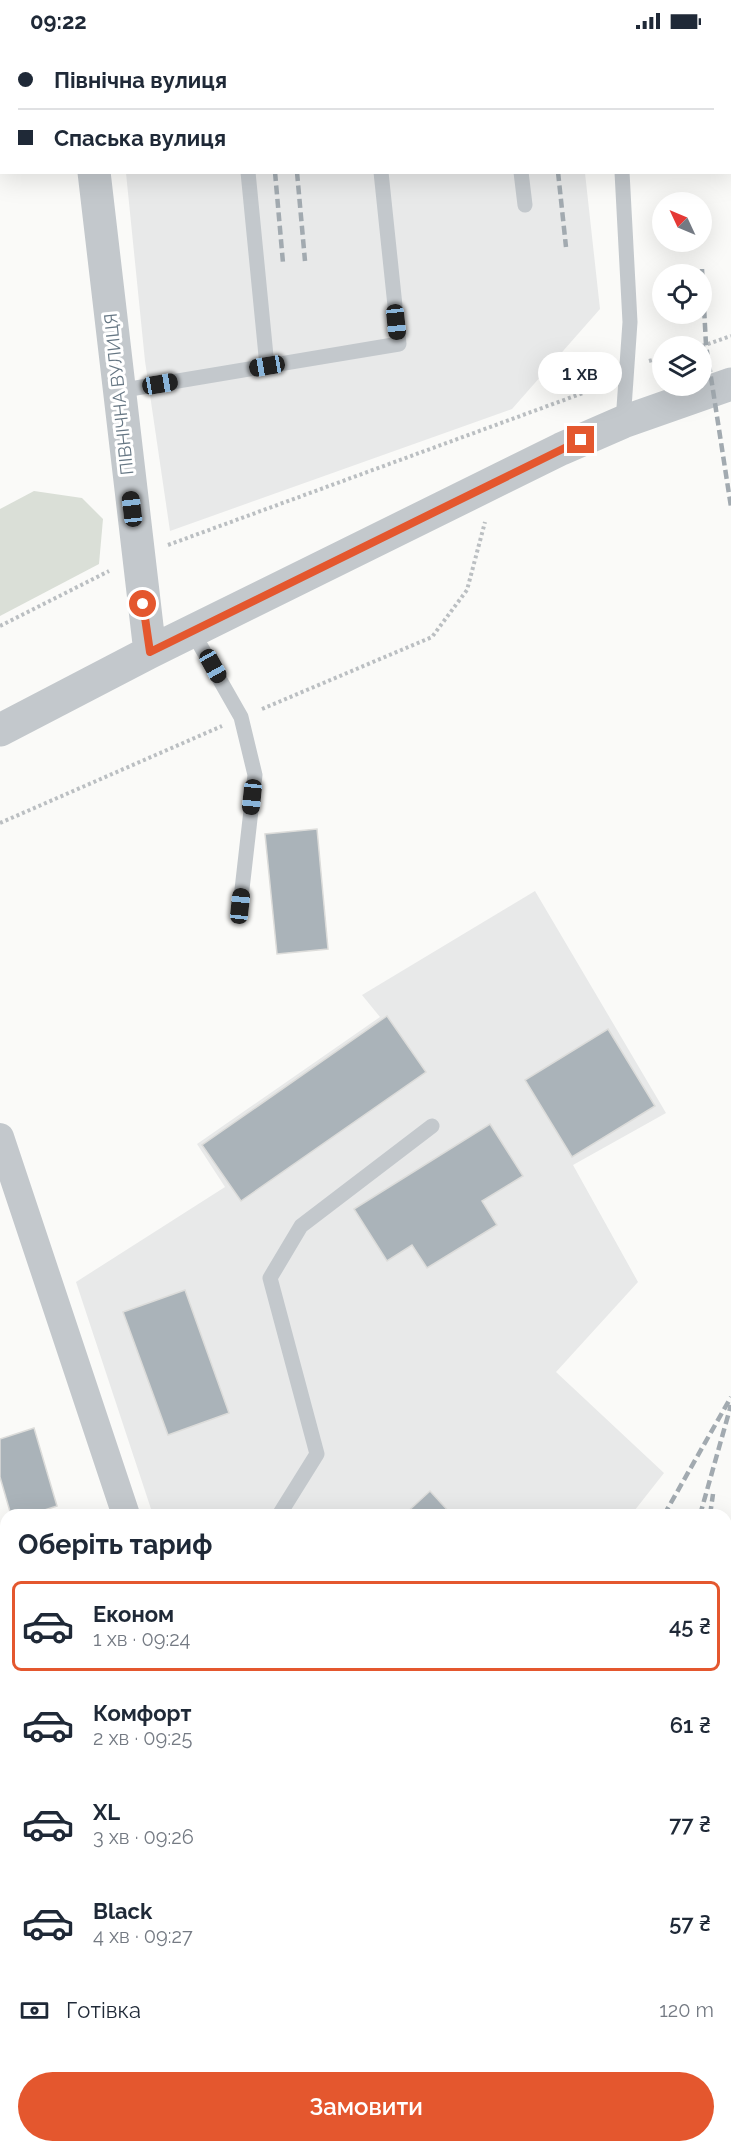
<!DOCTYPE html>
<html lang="uk">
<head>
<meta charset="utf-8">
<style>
  :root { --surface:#fff; --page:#f6f6f7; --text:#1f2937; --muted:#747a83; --line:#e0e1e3; --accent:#e4572e }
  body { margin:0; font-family:Raleway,sans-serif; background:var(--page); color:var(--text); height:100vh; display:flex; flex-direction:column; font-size:22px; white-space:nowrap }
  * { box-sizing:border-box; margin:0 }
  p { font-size:20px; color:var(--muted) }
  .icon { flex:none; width:33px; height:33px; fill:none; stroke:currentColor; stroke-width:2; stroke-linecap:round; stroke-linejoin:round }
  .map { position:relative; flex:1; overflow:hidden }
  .panel { position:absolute; left:0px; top:1467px; width:732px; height:644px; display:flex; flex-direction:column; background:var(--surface); border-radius:18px 18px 0 0; box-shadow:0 6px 24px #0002 }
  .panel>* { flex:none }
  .banner { position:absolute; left:0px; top:0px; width:732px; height:132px; box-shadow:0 6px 24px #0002; display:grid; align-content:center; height:132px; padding:0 18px; background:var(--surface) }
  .needle { width:39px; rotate:314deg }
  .tools { position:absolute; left:652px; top:150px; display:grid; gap:12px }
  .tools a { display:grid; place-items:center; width:60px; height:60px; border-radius:50%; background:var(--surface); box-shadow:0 6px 24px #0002; font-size:30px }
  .end { position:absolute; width:27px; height:27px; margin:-14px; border:8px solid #e4572e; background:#fff; box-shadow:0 0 0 3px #fff }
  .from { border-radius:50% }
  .bubble { position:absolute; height:42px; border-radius:21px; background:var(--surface); box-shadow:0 6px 24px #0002; font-size:20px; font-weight:600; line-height:42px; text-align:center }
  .car { position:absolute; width:18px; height:36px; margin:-18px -9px; border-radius:8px; box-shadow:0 0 4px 2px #0007; background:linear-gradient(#222 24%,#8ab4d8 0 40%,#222 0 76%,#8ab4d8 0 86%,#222 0) }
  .banner b { display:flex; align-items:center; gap:21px; height:57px; font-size:22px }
  .banner b+b { border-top:2px solid var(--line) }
  .banner i { width:15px; height:15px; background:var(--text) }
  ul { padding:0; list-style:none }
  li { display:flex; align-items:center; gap:18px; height:90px; margin:0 12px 9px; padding:0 6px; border:3px solid transparent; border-radius:9px }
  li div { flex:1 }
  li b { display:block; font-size:22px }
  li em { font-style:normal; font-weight:600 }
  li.selected { border-color:var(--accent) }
  li>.icon { width:54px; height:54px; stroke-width:1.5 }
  h2 { padding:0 18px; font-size:27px; line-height:72px }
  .pay { display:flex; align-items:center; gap:15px; height:66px; padding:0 18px; font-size:22px }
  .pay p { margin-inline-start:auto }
  .button { display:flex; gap:12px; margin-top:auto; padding:12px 18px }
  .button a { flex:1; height:69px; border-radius:36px; background:var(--accent); color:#fff; font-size:24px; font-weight:600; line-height:69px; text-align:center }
  .status { display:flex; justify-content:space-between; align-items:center; height:42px; padding:0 30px; background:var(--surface); direction:ltr }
  .status svg { height:16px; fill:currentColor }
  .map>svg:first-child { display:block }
  .built { fill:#e8e9e9 }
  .green { fill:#dadfd7 }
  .building { fill:#aab3b9; stroke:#dcdcda; stroke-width:1.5 }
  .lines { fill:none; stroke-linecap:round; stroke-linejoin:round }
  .path { stroke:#bbbfc2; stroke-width:4; stroke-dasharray:3 3; stroke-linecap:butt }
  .service { stroke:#c3c8cc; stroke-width:15 }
  .minor { stroke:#c3c8cc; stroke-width:28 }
  .tertiary { stroke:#c3c8cc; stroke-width:33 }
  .rail { stroke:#a2aab0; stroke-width:4.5; stroke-dasharray:9 4.5; stroke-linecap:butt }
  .route { stroke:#e4572e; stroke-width:8 }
  .labels { text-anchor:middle; stroke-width:6; stroke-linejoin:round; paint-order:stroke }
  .street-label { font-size:18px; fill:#657683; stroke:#fff }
</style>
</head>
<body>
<div class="status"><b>09:22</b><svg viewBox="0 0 49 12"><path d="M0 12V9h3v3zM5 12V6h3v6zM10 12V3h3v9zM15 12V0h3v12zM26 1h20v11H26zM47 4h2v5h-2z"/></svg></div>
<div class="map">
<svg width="731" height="2110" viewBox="0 0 731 2110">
  <rect width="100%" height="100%" fill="#fafaf8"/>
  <!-- built -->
  <path class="built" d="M113,0h459v1l-459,1z
    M126,131h459l15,136 -88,100 -342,122 -25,-170z
    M535,849l131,222 -93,52 65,117 -82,90 108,101 -33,42h-478l-77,-233 149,-95 -28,-43 183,-127 -18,-22z
    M0,1757h6v347l135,1 -12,5h-129z
    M726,1946h5v164h-133l1,-6h127z
    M225,2104l61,1 2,5h-74z
    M389,2105v-1l69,1 -4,5h-63z"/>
  <!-- green -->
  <path class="green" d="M34,449l48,7 21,21 -4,45 -99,52v-107z"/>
  <!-- building -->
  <path class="building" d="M317,787l11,120 -51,5 -12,-120z
    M387,974l39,56 -185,129 -39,-56z
    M608,987l47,77 -83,51 -47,-77z
    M490,1082l33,52 -41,25 15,24 -70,43 -15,-23 -25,16 -33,-52z
    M185,1248l44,123 -61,22 -45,-123z
    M34,1386l23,78 -28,9h-18l-11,-38v-38z
    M430,1449l22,24h-48z"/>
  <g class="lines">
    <!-- path -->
    <path class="path" d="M702,304l29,-10
      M649,319l14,-4
      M168,503l415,-152 21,-13
      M0,584l109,-55
      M262,667l170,-72 35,-47 18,-68
      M0,781l222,-97"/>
    <!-- service -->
    <path class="service" d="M236,0v2
      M368,0v2
      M507,0l1,2
      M616,0v2
      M248,130l19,194
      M521,130l4,33
      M622,130l8,150 -7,100
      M118,349l281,-47 -18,-172
      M192,589l49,86 14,58 -15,132
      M279,1473l38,-61 -47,-176 31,-52 131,-100
      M0,1729l6,-2
      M322,2104l2,6"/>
    <!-- minor -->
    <path class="minor" d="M0,1095l126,378"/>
    <!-- tertiary -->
    <path class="tertiary" d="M80,0v2
      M94,130l56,480
      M0,688l150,-78 411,-203 62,-27 108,-38"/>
    <!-- rail -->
    <path class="rail" d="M263,0v2
      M285,0v2
      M544,0l1,2
      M275,130l8,91
      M297,130l8,89
      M558,130l8,75
      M702,227l4,76 25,162
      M664,1473l67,-118
      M700,1473l31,-110
      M710,1473l3,-21
      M0,1995l6,-3
      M0,2018l6,-3
      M668,2104l1,6
      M175,2110l11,-6
      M196,2110l8,-6
      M463,2110l3,-6
      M546,2110l2,-6
      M569,2110l1,-6"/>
  </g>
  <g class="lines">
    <!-- route -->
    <path class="route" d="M143,562l7,48 431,-212"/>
  </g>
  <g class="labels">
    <!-- street labels -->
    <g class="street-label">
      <text transform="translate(119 352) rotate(-96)" y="6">ПІВНІЧНА ВУЛИЦЯ</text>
    </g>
  </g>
</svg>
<div class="tools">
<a><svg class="needle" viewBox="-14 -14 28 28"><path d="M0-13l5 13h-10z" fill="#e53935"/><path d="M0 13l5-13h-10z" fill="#747a83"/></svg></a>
<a><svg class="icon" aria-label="locate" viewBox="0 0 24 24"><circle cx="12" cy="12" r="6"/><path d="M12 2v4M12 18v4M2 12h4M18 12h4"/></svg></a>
<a><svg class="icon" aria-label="layers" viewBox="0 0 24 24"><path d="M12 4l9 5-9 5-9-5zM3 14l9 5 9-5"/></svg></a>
</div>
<i class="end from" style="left:143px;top:562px"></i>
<i class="end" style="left:581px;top:398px"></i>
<div class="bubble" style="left:538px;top:310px;width:84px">1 хв</div>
<i class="car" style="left:396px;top:280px;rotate:174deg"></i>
<i class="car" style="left:267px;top:324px;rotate:260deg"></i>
<i class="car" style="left:160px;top:342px;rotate:80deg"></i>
<i class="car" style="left:132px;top:467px;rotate:353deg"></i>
<i class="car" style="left:213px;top:624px;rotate:151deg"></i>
<i class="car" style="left:252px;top:755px;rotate:186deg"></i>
<i class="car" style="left:240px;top:864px;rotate:6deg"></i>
<div class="banner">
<b><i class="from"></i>Північна вулиця</b>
<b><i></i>Спаська вулиця</b>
</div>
<section class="panel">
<h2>Оберіть тариф</h2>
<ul>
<li class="selected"><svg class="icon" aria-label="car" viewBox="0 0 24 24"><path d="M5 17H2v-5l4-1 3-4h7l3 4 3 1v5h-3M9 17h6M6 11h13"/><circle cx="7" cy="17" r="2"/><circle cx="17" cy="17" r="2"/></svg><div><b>Економ</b><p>1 хв · 09:24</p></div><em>45 ₴</em></li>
<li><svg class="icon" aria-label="car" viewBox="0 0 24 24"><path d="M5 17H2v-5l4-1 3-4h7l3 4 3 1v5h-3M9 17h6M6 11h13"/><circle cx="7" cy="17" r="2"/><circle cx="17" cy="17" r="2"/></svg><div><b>Комфорт</b><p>2 хв · 09:25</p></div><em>61 ₴</em></li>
<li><svg class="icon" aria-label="car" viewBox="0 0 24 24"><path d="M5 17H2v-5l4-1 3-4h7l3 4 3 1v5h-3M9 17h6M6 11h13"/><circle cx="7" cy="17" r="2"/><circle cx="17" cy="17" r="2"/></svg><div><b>XL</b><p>3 хв · 09:26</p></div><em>77 ₴</em></li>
<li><svg class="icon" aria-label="car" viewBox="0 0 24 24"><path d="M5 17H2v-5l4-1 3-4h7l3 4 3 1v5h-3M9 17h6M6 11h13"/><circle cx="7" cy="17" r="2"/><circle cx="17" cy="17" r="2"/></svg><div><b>Black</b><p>4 хв · 09:27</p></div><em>57 ₴</em></li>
</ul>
<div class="pay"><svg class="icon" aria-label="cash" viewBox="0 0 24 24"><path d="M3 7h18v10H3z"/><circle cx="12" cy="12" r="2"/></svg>Готівка<p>120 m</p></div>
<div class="button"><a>Замовити</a></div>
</section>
</div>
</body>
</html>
